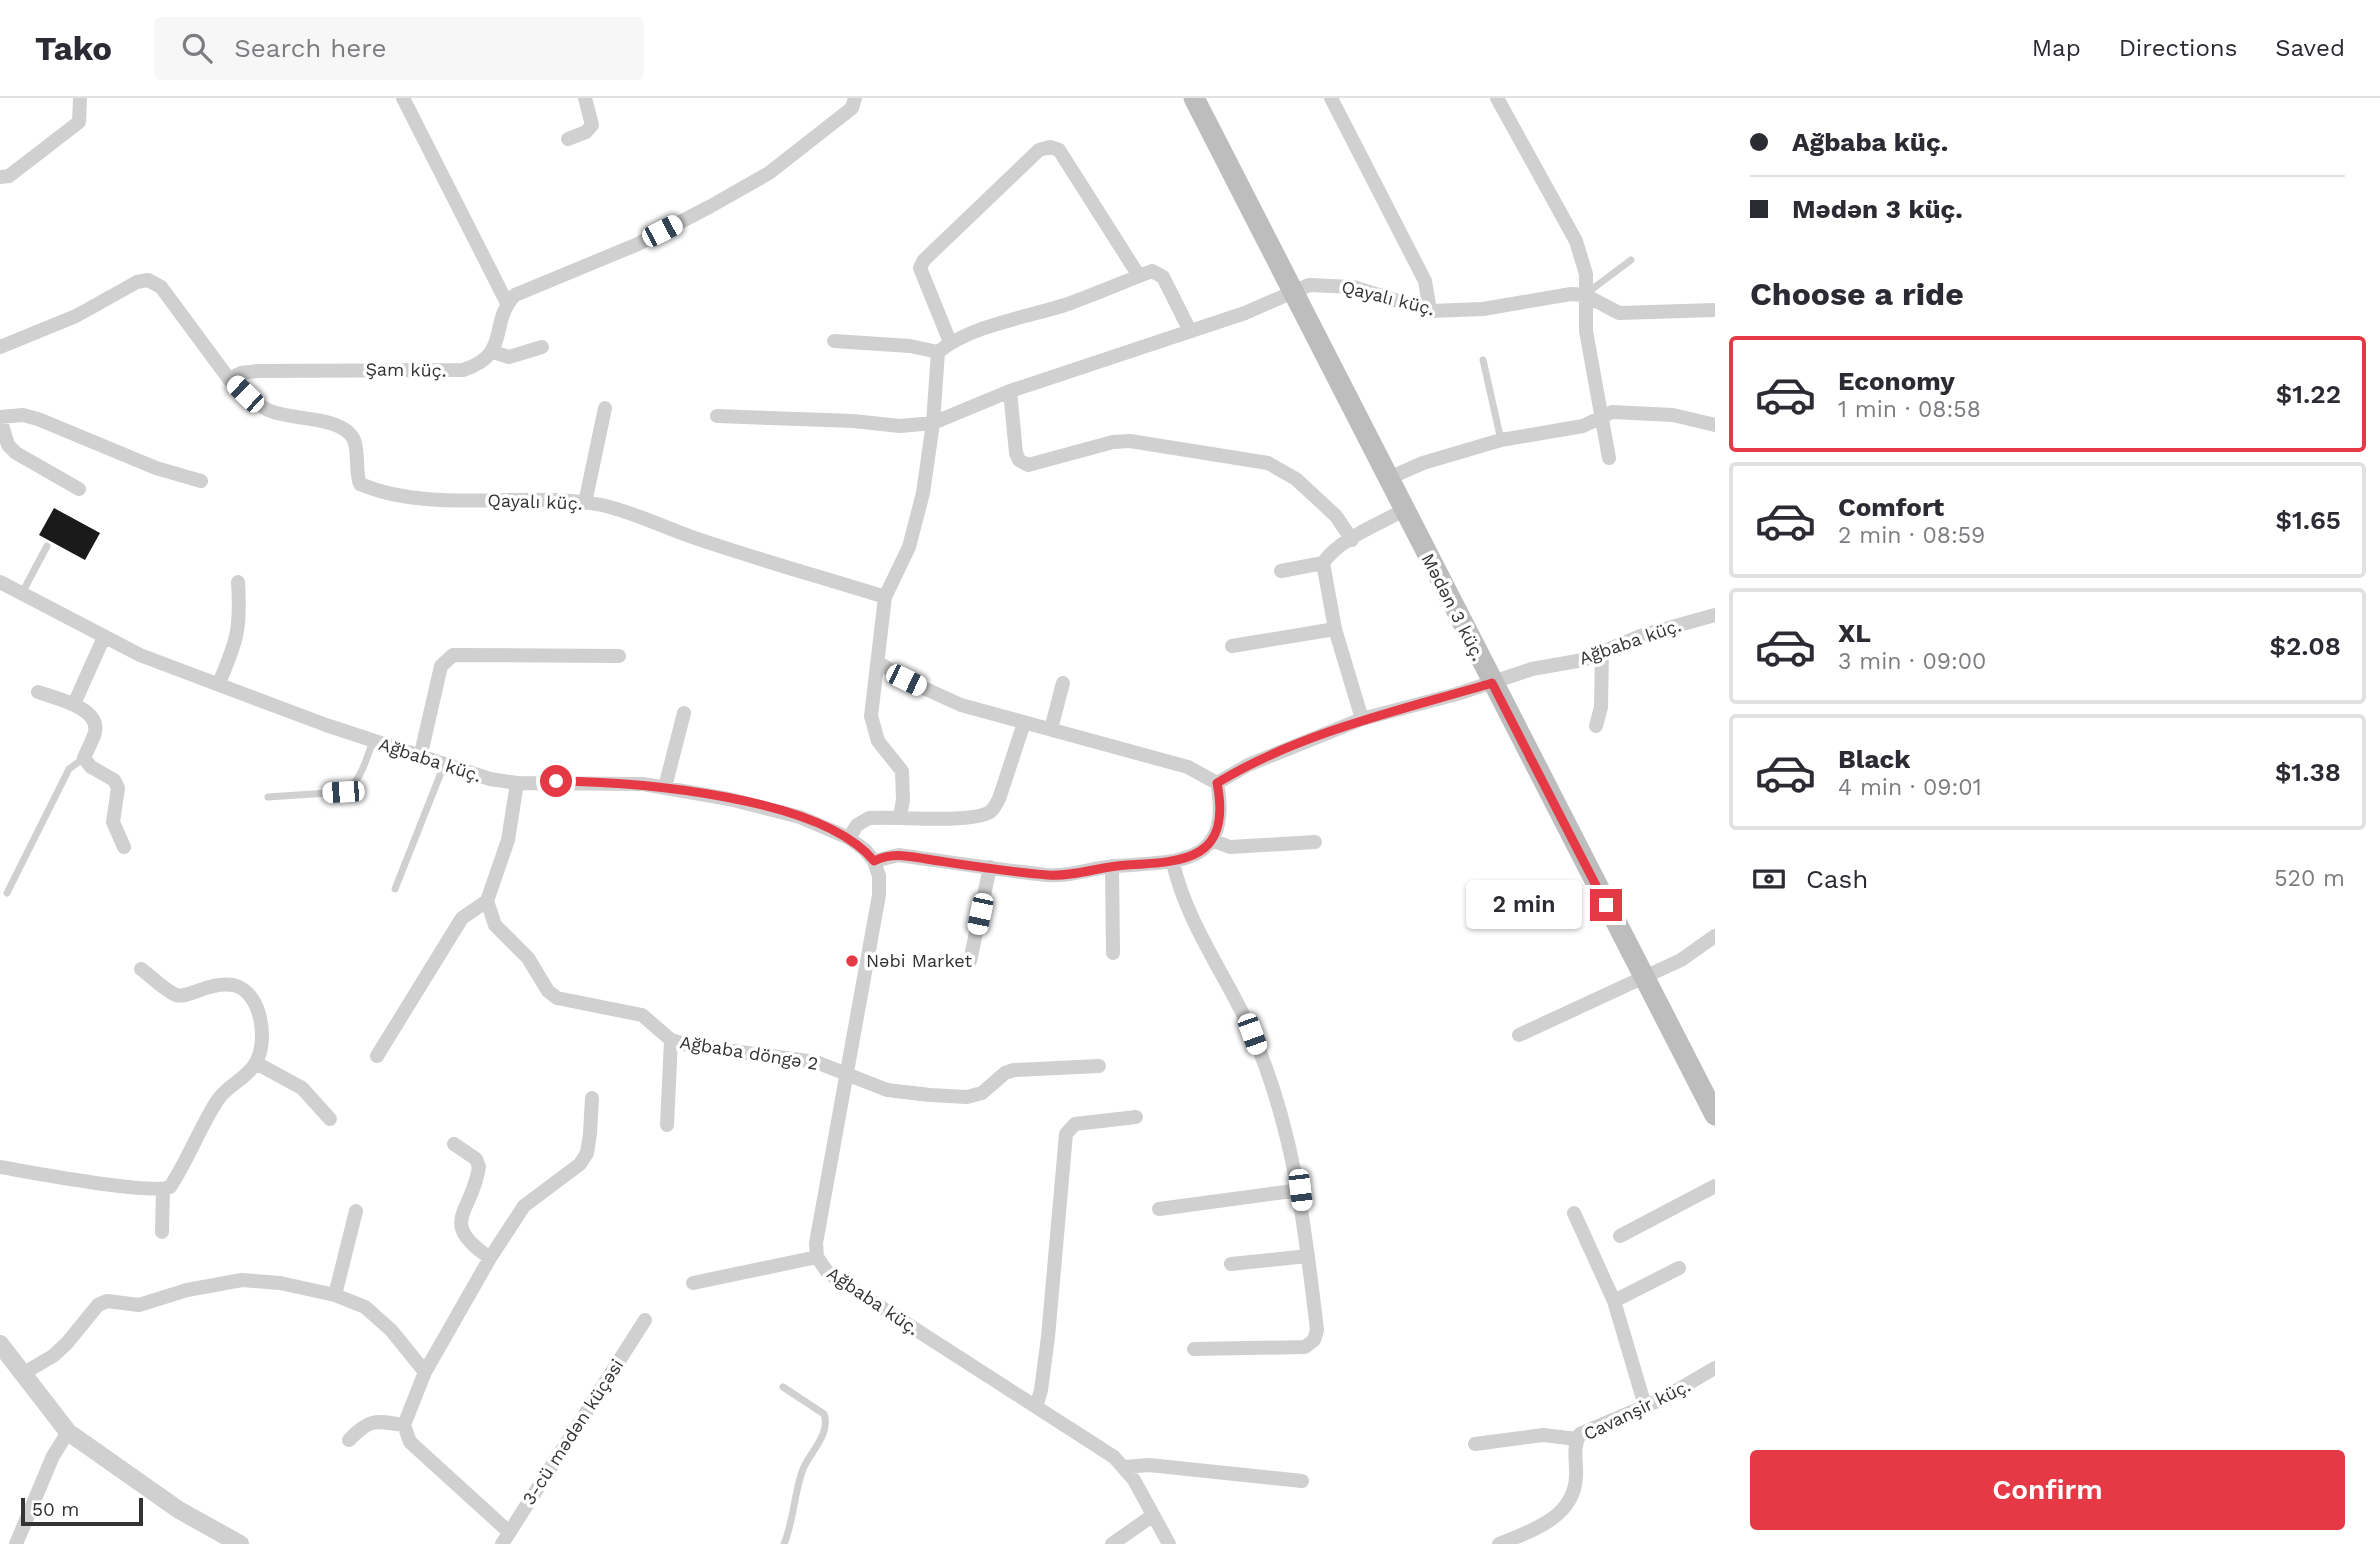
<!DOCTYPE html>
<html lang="en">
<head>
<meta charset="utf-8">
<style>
  :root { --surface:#fff; --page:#f7f7f7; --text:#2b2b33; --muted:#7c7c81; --line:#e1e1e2; --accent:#e63946 }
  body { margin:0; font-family:"Work Sans",sans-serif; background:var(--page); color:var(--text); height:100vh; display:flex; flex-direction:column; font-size:26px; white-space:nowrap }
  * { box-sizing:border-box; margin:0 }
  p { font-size:23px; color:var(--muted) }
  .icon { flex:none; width:38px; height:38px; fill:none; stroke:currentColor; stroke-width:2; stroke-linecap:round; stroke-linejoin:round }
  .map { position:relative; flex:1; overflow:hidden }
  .sheet { display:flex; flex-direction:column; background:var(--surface); width:665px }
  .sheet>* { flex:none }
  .banner { display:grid; align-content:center; height:154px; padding:0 35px; background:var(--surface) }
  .scale { position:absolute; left:21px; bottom:18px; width:122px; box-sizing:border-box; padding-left:7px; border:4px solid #333; border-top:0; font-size:19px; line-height:24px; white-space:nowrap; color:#333; -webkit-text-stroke:5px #fff; paint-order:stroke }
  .end { position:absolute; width:32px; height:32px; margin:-16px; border:9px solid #e63946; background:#fff; box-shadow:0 0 0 4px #fff }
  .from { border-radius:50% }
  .bubble { position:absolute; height:49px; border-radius:7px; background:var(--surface); box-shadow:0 2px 5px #0004; font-size:23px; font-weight:600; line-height:49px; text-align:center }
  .car { position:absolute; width:21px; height:42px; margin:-21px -10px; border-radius:9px; box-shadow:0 0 5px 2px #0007; background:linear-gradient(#fff 24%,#345 0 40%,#fff 0 76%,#345 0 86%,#fff 0) }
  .banner b { display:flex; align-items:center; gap:24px; height:66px; font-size:26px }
  .banner b+b { border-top:2px solid var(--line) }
  .banner i { width:18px; height:18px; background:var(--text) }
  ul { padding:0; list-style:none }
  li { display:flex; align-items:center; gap:21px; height:116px; margin:0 14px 10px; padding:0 21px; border:4px solid var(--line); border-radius:7px }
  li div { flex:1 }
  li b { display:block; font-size:26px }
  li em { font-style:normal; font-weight:600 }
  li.on { border-color:var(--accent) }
  li>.icon { width:63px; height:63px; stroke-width:1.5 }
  h2 { padding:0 35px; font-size:32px; line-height:84px }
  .pay { display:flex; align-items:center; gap:18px; height:77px; padding:0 35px; font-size:26px }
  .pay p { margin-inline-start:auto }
  .cta { display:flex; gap:14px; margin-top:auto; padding:14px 35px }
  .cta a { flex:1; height:80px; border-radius:7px; background:var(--accent); color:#fff; font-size:28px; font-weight:600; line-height:80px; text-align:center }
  header { display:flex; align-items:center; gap:42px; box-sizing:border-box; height:98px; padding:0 35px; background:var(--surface); border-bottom:2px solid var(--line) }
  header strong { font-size:33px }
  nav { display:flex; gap:38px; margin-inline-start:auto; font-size:24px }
  .search { width:490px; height:63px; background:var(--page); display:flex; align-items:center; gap:18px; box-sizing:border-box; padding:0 24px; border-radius:7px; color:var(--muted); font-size:26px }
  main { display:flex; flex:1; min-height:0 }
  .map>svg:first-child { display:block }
  .building { fill:#1a1a1a }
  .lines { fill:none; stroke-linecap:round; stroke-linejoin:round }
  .service { stroke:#d0d0d0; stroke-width:7 }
  .minor { stroke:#d0d0d0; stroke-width:14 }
  .tertiary { stroke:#d0d0d0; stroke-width:18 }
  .secondary { stroke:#bdbdbd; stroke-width:21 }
  .route { stroke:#e63946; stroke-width:9 }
  .poi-dot { fill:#e63946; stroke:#fff; stroke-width:2.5 }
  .labels { text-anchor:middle; stroke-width:7; stroke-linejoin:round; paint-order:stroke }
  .street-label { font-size:18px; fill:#333; stroke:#fff }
  .poi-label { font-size:18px; fill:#333; stroke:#fff; text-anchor:start }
</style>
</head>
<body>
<header>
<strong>Tako</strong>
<div class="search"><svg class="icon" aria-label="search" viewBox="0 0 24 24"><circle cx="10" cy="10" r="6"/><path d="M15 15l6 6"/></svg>Search here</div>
<nav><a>Map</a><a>Directions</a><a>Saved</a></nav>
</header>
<main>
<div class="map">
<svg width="1715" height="1446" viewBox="0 0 1715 1446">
  <rect width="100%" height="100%" fill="#fff"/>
  <!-- building -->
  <path class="building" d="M54,410l46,25 -15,27 -46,-25z"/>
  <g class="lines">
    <!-- service -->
    <path class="service" d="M1587,195l44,-33
      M1483,262l18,80
      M22,495l25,-47
      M268,699l75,-5c18,-9 23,-33 30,-51
      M395,791l49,-124
      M7,795l62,-124 15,-11
      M783,1289l41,27c7,20 -14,38 -21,55 -9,24 -9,51 -19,75"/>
    <!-- minor -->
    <path class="minor" d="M403,0l104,205
      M1331,0l94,183 5,30
      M1497,0l79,143 10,33v57l23,127
      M568,41l18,-7 6,-7 -7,-27
      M0,79l9,-1 70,-54 1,-24
      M834,243l76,5 28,6
      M950,244l-30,-74 4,-8 115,-110 11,-3 9,3 80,126
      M0,249l76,-31 61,-34 11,-2 13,7 68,92 12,-6 17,-2 205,-1c49,-16 25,-47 52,-75l123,-51 73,-38 58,-33 83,-65 3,-10
      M493,254l16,5 33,-10
      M229,281c12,11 24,24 39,31 23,11 75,5 86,30 5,13 1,30 6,44 73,31 166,6 242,21 31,7 61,22 90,32 64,22 129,40 193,60
      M1010,293l6,62 3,7 9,5 85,-23 17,-1 138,22 28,16 40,37 16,24
      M717,318l136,5 47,5 33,-3 77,-32 235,-78 64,-28 44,2 77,24 53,-2 88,-15 14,1 34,18 96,-3
      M0,319l23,-2 15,4 118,49 45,13
      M0,320l8,27 8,8 63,36
      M1389,380l34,-15 78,-23 82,-14 29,-14 61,3 42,10
      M585,405l20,-95
      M1281,473l42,-8
      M0,484l140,73 186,70 164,54 27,4 126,1 86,15 71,18 49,21 16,12 9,11 5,15v19l-63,348 1,14 11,16 286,184 20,23 35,64
      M1232,548l103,-17
      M879,565l27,17 55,25 227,62 29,16
      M219,585c18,-42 22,-54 19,-101
      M38,594c16,6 62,15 57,40 -2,8 -8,18 -11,26l7,9 23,13 4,8 -5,34 11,25
      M74,606l30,-67
      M1362,621l-27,-90 -12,-66c16,-24 56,-39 81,-53
      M1596,628l5,-19 1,-56
      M1051,631l12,-46
      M420,660l21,-92 12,-11 166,1
      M517,685l-9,57 -21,61 8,24 33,33 20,33 9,7 85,17 29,25 17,5 128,17 71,28 43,5 37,2 15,-4 23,-20 9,-3 85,-4
      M665,689l19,-74
      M900,718l3,-16 -1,-29 -24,-30 -7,-25 14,-119 24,-50 14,-54 10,-70 5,-71c34,-27 86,-34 127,-47 29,-10 58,-23 87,-34l11,6 27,54
      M849,740l8,-13 12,-7c29,-2 100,6 121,-6 5,-4 6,-8 9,-13l25,-76
      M1211,742l19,7 85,-5
      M874,763l25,-6c49,7 99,15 148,20 24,2 46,-8 69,-9 60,-5 117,1 101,-83l31,-18 114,-46 95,-25 75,-25 51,-9 60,-25 72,-20
      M1173,765c14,61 54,114 79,170 42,95 53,195 65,297l-3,10 -9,7 -111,2
      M1112,768l1,87
      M970,863l20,-94
      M1519,937l162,-75 34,-24
      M377,958l85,-138 25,-17
      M256,965l46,25 28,31
      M667,1027l4,-85
      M454,1046l22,15 3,8c-7,47 -42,55 11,91
      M0,1069c30,5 149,28 170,20 18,-27 29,-58 47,-86 9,-15 29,-22 38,-37 14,-22 7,-73 -22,-79 -24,-4 -45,14 -57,10 -12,-5 -24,-18 -35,-26
      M1159,1111l141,-19
      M1574,1115l40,88 31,105
      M162,1134l1,-43
      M1620,1138l95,-50
      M1231,1166l77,-8
      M693,1185l124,-26
      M335,1197l21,-84
      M1614,1203l65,-33
      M22,1276l31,-18 14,-13 31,-38 9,-4 32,4 48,-15 55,-10 38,3 55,12 30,12 26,23 34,42
      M1036,1309l5,-17 7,-53 18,-203 9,-10 61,-7
      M349,1342c21,-21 25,-20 55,-15
      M1475,1346l68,-9 34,4
      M1125,1369l24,-2 153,16
      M509,1434l-99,-90 -6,-17 21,-53 65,-114 34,-52 56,-42 7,-11 3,-19 2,-36
      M16,1446l37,-88 15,-24
      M502,1446l143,-224
      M1112,1446l40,-28
      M1499,1446c32,-13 75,-26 77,-67 1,-14 -4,-29 4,-43l82,-35 53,-31"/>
    <!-- tertiary -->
    <path class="tertiary" d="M0,1246l68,88 111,78 61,34"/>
    <!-- secondary -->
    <path class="secondary" d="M1194,0l521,1017"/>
  </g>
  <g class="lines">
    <!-- route -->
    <path class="route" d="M556,683c81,1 265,15 318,80 18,-9 34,-5 52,-2 40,6 82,13 122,16 27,2 53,-9 79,-10 59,-3 105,-6 90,-82 84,-51 181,-72 275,-100l114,222"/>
  </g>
  <!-- markers -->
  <circle class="poi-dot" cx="852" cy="863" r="7"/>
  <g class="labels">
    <!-- street labels -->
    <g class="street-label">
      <text transform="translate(1388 200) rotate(14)" y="6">Qayalı küç.</text>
      <text transform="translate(406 272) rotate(1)" y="6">Şam küç.</text>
      <text transform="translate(535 404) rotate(2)" y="6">Qayalı küç.</text>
      <text transform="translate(1453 509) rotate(63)" y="6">Mədən 3 küç.</text>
      <text transform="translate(1630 544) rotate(-19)" y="6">Ağbaba küç.</text>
      <text transform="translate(430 662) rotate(18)" y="6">Ağbaba küç.</text>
      <text transform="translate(749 955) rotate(9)" y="6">Ağbaba döngə 2</text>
      <text transform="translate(873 1203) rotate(34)" y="6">Ağbaba küç.</text>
      <text transform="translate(1637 1312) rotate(-26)" y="6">Cavanşir küç.</text>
      <text transform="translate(573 1334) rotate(-57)" y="6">3-cü mədən küçəsi</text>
    </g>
    <!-- poi labels -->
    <g class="poi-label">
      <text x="866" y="869">Nəbi Market</text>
    </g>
  </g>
</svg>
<div class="scale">50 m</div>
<i class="end from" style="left:556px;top:683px"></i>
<i class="end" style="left:1606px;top:807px"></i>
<div class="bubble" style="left:1466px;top:782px;width:116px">2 min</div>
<i class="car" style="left:662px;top:133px;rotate:63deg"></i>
<i class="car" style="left:245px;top:296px;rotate:314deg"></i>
<i class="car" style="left:906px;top:582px;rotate:116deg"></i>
<i class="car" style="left:343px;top:694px;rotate:267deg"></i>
<i class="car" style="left:980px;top:816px;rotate:192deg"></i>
<i class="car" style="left:1252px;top:936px;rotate:160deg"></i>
<i class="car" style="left:1300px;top:1092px;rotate:173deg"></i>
</div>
<section class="sheet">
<div class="banner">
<b><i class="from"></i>Ağbaba küç.</b>
<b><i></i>Mədən 3 küç.</b>
</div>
<h2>Choose a ride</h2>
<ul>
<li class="on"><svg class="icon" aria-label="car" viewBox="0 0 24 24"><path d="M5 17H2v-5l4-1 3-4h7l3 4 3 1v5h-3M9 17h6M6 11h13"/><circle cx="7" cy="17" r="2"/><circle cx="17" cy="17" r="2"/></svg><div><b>Economy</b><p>1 min · 08:58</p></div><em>$1.22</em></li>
<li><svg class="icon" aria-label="car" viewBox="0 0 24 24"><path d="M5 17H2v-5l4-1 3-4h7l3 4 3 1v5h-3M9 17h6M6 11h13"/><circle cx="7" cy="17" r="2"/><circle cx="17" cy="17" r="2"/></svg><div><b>Comfort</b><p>2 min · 08:59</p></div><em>$1.65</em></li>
<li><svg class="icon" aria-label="car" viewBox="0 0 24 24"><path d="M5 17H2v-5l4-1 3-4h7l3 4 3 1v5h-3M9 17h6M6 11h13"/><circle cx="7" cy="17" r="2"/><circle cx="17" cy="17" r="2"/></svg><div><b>XL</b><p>3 min · 09:00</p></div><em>$2.08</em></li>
<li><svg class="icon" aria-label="car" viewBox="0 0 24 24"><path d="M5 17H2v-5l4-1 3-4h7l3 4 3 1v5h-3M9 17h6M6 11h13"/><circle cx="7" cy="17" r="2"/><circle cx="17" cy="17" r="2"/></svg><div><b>Black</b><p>4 min · 09:01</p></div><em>$1.38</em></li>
</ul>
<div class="pay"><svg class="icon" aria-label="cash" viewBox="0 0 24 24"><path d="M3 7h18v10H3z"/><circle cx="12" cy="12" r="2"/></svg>Cash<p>520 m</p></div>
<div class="cta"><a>Confirm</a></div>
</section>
</main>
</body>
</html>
